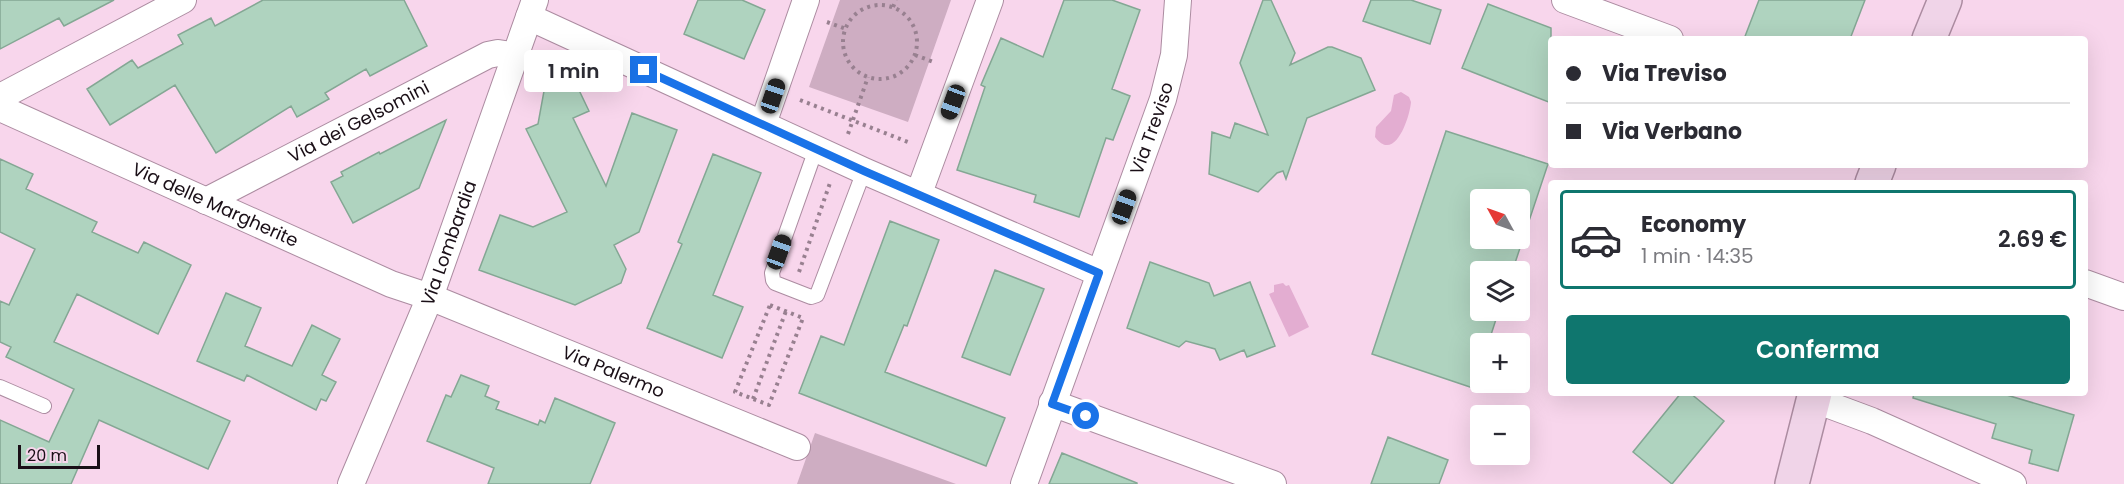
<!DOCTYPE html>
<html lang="it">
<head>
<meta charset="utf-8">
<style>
  :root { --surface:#fff; --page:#f2f2f3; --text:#2b2b33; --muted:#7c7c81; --line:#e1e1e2; --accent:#0f766e }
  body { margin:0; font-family:Poppins,sans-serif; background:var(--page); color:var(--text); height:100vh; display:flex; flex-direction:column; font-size:22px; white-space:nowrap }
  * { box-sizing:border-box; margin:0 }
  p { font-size:20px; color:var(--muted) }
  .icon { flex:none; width:33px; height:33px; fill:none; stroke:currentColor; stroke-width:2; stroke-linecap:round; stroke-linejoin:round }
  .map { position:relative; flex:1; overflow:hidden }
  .drawer { position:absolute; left:1548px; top:180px; width:540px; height:216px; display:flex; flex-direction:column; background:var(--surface); border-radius:6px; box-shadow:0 6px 24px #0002 }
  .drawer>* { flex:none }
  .banner { position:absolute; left:1548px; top:36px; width:540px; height:132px; border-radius:6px; box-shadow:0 6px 24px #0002; display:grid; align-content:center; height:132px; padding:0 18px; background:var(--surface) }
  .needle { width:39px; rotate:310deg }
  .controls { position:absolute; left:1470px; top:189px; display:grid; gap:12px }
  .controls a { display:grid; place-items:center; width:60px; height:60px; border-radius:6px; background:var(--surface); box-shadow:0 6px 24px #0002; font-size:30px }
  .scale { position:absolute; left:18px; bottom:15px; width:82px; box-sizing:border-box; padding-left:6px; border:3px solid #1a0f17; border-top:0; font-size:16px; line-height:21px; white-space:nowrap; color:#1a0f17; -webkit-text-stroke:4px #f8d6ec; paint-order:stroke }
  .end { position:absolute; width:27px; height:27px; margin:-14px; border:8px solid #1a73e8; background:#fff; box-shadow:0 0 0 3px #fff }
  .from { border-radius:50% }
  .bubble { position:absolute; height:42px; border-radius:6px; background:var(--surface); box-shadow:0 6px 24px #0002; font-size:20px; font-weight:600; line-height:42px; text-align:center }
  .car { position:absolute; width:18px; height:36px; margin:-18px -9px; border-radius:8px; box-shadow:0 0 4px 2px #0007; background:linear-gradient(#222 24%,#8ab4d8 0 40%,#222 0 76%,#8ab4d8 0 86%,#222 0) }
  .banner b { display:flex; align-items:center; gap:21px; height:57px; font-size:22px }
  .banner b+b { border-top:2px solid var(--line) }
  .banner i { width:15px; height:15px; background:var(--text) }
  ul { padding:10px 0 0; list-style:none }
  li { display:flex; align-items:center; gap:18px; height:99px; margin:0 12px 9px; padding:0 6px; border:3px solid transparent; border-radius:6px }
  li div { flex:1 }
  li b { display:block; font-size:22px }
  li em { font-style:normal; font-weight:600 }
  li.current { border-color:var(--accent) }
  li>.icon { width:54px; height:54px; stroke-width:1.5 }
  .action { display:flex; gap:12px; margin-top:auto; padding:12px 18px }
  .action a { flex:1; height:69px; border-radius:6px; background:var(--accent); color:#fff; font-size:24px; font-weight:600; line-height:69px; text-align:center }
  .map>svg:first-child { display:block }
  .green { fill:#ceadc2 }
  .water { fill:#e3add1 }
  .building { fill:#afd3bf; stroke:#84a794; stroke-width:1.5; fill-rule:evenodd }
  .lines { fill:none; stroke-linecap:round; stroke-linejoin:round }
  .lane-casing { stroke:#ac8ca1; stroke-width:16 }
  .street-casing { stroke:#ac8ca1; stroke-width:28 }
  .secondary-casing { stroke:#ac8ca1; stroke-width:36 }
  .path { stroke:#988090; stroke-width:4; stroke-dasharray:3 4.5; stroke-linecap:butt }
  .lane { stroke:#fff; stroke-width:14 }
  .street { stroke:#fff; stroke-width:26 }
  .secondary { stroke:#f0d4e8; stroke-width:33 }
  .route { stroke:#1a73e8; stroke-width:8 }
  .labels { text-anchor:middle; stroke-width:4.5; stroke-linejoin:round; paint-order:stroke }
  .street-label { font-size:18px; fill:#1a0f17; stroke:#f8d6ec }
</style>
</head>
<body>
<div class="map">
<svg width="2124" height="484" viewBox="0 0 2124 484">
  <rect width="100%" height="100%" fill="#f8d6ec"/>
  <!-- green -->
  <path class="green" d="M840,0h111l-43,122 -99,-35z
    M815,433l141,51h-159z"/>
  <!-- water -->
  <path class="water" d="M1401,92l8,5 2,5c-1,14 -16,62 -36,35l1,-10 15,-16 3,-16z
    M1283,283l3,3 3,-1 20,42 -20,10 -20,-43 5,-2v-7z"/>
  <!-- building -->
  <path class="building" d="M0,0h114l-50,26 -5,-8 -59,31z
    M263,0h141l23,46 -57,30 -4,-7 -41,24 4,6 -32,18 -6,-11 -75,47 -41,-68 -65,40 -23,-36 45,-29 6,8 45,-24 -5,-9 33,-17 4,8z
    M698,0h44l23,10 -21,49 -60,-25z
    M1064,0h48l28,10 -28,79 18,7 -17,44 -7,-2 -27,79 -45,-15 2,-7 -79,-25 28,-83 -4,-2 20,-47 42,19z
    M1263,0h8l24,53 -5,12 38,-18h4l29,11 14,32 -68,28 -21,61 -3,-8 -6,2 -19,19 -49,-18 3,-42 18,6 5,-15 33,12 -28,-72z
    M1371,0h40l30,10 -11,34 -67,-23z
    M1759,0h106l-15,39h-106z
    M1488,4l63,24v75l-89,-35z
    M565,81l11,3 13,27 -16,7 33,68 26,-73 45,17 -38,102 -25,13 12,24 -5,14 -46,22 -96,-35 21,-55 33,12 34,-15 -41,-83 12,-5 6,-33z
    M446,120l-27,68 -66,35 -22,-41 12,-6 -2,-4 38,-20 1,2z
    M1446,131l102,33 -36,108h-32v38h19l-11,34h-8v22l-7,22 -101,-34zM1480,200h40v38h-40z
    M713,154l48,19 -48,122 30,12 -21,51 -75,-30 35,-84 -4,-2z
    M0,159l33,15 -7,15 71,33 -5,10 46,21 6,-11 47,23 -33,69 -81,-40 -23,48 176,79 -22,48 -109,-49 -28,64h-71v-64l49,22 25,-53 -68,-32 5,-10 -11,-5v-41l9,4 26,-56 -35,-17z
    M890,221l49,19 -32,86 -3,-1 -19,47 120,46 -19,48 -187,-73 22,-57 23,9z
    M1150,262l59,21 5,13 36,-14 25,64 -28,11 -3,-7 -24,10 -5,-11 -29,-8 -7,6 -52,-19z
    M995,270l49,19 -34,86 -48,-18z
    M226,293l35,15 -16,38 47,20 20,-41 28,14 -18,36 14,7 -10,19 -5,-2 -5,11 -69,-35 -3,6 -47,-20z
    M461,375l28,11 -4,10 14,6 -3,7 42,16 2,-5 5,3 10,-25 60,25 -25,61h-102l6,-16 -67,-27 19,-46 5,2z
    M1681,393h9l34,28 -52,63 -39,-32z
    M1914,393h86l74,22 -16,56 -29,-8 3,-13 -40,-12 4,-14 -83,-26z
    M1388,437l60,23 -9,24h-68z
    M1062,453l75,30v1h-88z"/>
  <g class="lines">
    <defs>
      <path id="lane" d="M816,149l-44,124 1,7 2,3 36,14 6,-2 47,-124
        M0,387l44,19"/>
      <g id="street">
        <path d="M1565,0l105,39"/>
        <path d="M529,17l335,154 235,102"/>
        <path d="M0,97l183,-97"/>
        <path id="s1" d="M0,108l391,176 39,13 367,150"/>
        <path d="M763,124l43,-124"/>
        <path d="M919,193l71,-193"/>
        <path id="s2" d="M206,201l282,-146 10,-2 18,3"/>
        <path d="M2085,283l39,14"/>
        <path d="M1813,399l59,22 141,63"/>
        <path d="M1052,403l221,81"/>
        <path id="s3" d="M351,484l79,-187 105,-297"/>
        <path id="s4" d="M1024,484l139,-385 11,-44 4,-55"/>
      </g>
      <path id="secondary" d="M1929,39l16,-39
        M1872,183l7,-18
        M1792,484l23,-91"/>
    </defs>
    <!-- lane casing -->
    <use href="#lane" class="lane-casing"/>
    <!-- street casing -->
    <use href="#street" class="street-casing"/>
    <!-- secondary casing -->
    <use href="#secondary" class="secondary-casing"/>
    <!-- path -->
    <path class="path" d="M843 42a37 37 0 1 1 74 0a37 37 0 1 1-74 0Z
      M893,7l3,-7
      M827,22l19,7
      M915,55l21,8
      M800,100l108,42 1,-3
      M848,134l20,-57
      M799,272l31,-89
      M770,305l33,13 -34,87 -34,-13z
      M753,399l33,-88"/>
    <!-- lane -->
    <use href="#lane" class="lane"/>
    <!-- street -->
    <use href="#street" class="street"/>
    <!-- secondary -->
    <use href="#secondary" class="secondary"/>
  </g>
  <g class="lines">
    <!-- route -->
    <path class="route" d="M644,70l220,101 235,102 -47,131 34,12"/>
  </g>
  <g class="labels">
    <!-- street labels -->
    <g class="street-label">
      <text dy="6" stroke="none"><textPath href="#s2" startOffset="172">Via dei Gelsomini</textPath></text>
      <text dy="6" stroke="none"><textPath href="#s4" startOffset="378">Via Treviso</textPath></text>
      <text dy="6" stroke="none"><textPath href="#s1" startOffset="236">Via delle Margherite</textPath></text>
      <text dy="6" stroke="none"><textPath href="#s3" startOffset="260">Via Lombardia</textPath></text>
      <text dy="6" stroke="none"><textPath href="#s1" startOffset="668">Via Palermo</textPath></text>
    </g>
  </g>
</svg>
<div class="controls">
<a><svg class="needle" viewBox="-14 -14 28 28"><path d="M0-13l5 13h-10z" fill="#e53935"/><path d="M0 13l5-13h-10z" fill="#7c7c81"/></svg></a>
<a><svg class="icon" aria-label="layers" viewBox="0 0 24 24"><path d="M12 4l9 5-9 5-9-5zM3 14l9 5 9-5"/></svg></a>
<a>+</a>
<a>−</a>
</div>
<div class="scale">20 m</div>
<i class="end from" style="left:1086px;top:416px"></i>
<i class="end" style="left:644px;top:70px"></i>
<div class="bubble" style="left:524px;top:50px;width:99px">1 min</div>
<i class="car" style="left:773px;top:96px;rotate:19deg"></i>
<i class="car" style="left:953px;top:102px;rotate:200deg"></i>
<i class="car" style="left:1124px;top:207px;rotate:20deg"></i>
<i class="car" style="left:779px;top:252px;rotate:20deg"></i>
<div class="banner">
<b><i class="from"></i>Via Treviso</b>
<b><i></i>Via Verbano</b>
</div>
<section class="drawer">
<ul>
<li class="current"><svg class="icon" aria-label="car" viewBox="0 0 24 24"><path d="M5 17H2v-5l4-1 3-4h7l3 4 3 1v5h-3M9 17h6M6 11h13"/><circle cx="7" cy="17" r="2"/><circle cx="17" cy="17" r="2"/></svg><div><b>Economy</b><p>1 min · 14:35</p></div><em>2.69 €</em></li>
</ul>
<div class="action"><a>Conferma</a></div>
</section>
</div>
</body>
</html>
